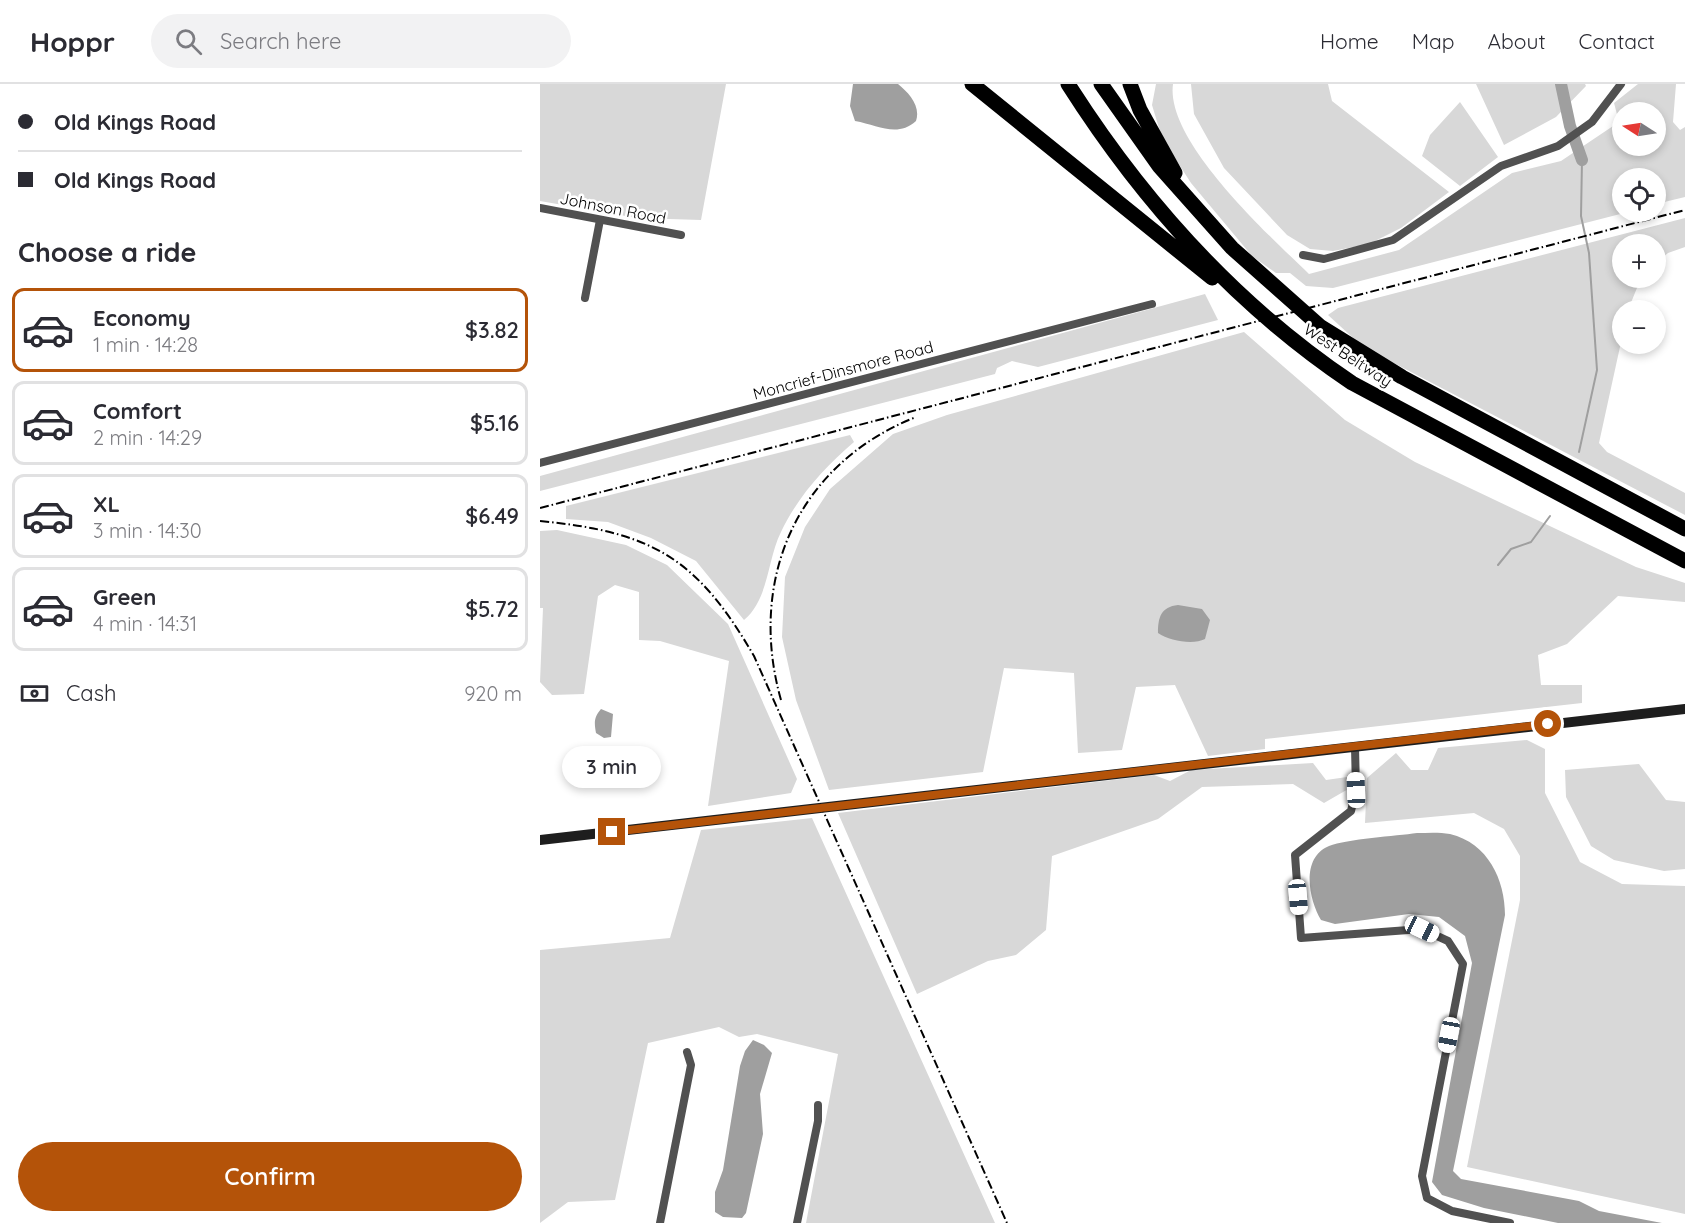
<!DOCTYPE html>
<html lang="en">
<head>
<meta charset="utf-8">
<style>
  :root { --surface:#fff; --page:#f2f2f3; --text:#2b2b33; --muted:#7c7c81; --line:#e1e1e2; --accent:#b45309 }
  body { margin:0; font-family:Quicksand,sans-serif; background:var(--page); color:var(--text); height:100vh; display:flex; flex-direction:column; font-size:22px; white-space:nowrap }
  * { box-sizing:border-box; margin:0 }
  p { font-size:20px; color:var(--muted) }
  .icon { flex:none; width:33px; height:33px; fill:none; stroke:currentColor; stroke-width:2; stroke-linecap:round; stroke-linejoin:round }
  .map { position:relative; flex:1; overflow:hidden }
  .details { display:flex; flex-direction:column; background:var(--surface); width:540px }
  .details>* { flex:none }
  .top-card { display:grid; align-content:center; height:132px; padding:0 18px; background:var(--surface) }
  .needle { width:39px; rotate:282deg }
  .controls { position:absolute; left:1072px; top:18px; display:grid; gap:12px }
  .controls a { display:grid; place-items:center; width:54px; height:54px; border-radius:50%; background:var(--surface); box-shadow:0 3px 9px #0003; font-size:30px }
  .end { position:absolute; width:27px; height:27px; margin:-14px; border:8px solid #b45309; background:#fff; box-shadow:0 0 0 3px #fff }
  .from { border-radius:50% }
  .bubble { position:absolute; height:42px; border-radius:21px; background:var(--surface); box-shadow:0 3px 9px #0003; font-size:20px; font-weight:600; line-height:42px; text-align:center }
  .car { position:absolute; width:18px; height:36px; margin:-18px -9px; border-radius:8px; box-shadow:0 0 4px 2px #0007; background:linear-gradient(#fff 24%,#345 0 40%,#fff 0 76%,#345 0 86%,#fff 0) }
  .top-card b { display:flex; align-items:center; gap:21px; height:57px; font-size:22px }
  .top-card b+b { border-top:2px solid var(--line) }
  .top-card i { width:15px; height:15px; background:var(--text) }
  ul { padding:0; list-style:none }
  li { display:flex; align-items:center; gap:18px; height:84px; margin:0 12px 9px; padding:0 6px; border:3px solid var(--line); border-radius:12px }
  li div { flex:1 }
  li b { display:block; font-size:22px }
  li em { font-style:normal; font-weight:600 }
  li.on { border-color:var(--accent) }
  li>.icon { width:54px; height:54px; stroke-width:1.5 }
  h2 { padding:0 18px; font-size:27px; line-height:72px }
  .pay { display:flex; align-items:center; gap:15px; height:66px; padding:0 18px; font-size:22px }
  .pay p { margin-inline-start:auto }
  .cta { display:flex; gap:12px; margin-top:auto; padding:12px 18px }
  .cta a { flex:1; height:69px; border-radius:36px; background:var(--accent); color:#fff; font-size:24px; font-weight:600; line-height:69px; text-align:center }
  header { display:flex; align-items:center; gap:36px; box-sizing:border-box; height:84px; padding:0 30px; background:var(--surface); border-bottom:2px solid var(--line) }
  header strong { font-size:28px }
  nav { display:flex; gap:33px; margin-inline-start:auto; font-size:21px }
  .search { width:420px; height:54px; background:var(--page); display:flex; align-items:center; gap:15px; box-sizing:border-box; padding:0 21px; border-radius:33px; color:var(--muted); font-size:22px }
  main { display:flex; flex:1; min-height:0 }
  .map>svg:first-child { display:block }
  .green { fill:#d8d8d8; fill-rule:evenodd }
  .water { fill:#9f9f9f }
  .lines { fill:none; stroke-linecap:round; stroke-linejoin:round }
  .stream { stroke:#9f9f9f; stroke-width:2 }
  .river { stroke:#9f9f9f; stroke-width:12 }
  .street { stroke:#515151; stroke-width:8 }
  .secondary { stroke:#1e1e1e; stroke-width:10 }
  .highway { stroke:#000; stroke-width:15 }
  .rail { stroke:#000; stroke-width:2; stroke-dasharray:9 3 1.5 3; stroke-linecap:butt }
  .route { stroke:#b45309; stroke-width:8 }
  .labels { text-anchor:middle; stroke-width:5; stroke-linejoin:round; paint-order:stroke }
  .street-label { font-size:16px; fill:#000; stroke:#fff }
</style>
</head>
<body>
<header>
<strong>Hoppr</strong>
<div class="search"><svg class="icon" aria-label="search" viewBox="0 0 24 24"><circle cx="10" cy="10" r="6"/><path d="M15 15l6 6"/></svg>Search here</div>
<nav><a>Home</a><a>Map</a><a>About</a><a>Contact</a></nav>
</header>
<main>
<section class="details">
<div class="top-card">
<b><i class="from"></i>Old Kings Road</b>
<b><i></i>Old Kings Road</b>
</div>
<h2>Choose a ride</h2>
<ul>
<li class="on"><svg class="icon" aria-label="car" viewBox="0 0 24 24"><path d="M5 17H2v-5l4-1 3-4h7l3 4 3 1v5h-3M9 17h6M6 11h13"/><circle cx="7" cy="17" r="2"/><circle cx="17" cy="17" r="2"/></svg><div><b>Economy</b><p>1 min · 14:28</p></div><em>$3.82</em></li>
<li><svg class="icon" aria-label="car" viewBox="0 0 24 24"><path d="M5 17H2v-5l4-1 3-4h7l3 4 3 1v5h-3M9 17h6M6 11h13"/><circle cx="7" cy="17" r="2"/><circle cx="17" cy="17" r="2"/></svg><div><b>Comfort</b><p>2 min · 14:29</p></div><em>$5.16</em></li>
<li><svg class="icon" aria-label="car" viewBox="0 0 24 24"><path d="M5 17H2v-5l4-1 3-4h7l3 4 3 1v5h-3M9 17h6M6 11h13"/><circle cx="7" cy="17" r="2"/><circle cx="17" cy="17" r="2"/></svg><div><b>XL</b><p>3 min · 14:30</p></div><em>$6.49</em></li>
<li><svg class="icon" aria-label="car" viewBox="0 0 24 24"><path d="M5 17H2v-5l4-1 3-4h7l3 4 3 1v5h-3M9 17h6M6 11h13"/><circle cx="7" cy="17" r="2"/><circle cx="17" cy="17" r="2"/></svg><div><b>Green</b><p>4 min · 14:31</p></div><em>$5.72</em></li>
</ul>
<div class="pay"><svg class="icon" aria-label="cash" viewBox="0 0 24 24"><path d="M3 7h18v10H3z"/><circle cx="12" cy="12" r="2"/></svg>Cash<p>920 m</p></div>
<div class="cta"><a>Confirm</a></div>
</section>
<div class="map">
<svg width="1145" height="1139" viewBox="0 0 1145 1139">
  <rect width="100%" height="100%" fill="#fff"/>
  <!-- green -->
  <path class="green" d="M0,0h186l-25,136 -64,-2 -97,-17z
    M616,0h17c-8,57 97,152 136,190l90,-24 113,-77 49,-12 58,-39 -5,-19 24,-19h38l-3,38 7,8 5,-3v70l-29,7v-26h-33v34h5l-295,76 -27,-2 -16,-13h-14l-24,-17 -61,-73 -29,-45 -10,-33zM1083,28h33v34h-33z
    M651,0h137l4,17 117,91 -48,36 -32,16 -36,7 -23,-2 -23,-14 -63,-67 -30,-54z
    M936,0h109l1,2 -30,31 -52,28z
    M920,18l38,55 -38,29 -38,-30 8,-21z
    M1145,134v29l-17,6 -12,10v-19h-33v34h18l-13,32h-5v23l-24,110 8,9 78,41v22l-322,-168 -35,-32 10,-7z
    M665,210l13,26 -180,47 -26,-6 -15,7 -2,6 -455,117v-15z
    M704,248l101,88 70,42 221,105 49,16v19l-67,-6 -51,48 -29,11 3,30h41v18l-317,36v10l-57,7 -33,-71 -39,2 -14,63 -44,3 -4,-80 -70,-5 -21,104 -154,18 -33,-90 -14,-63 3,-60 20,-50 25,-38 63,-55 54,-19z
    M310,351l4,7c-29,25 -56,54 -73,90 -14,28 -12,67 -37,88l-48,-59 -45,-23 -43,-16 -42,-3v-13z
    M17,446l69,15 41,20 61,59 69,155 -6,14 -83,13 21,-145 -69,-20 -21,-1v-48l-24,-7 -17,11 -14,98 -32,1 -12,-13 3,-74h-3v-77z
    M987,656l18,9v44l35,69 42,22 63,2v328l-218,-47 53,-267v-44l-16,-27 -30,-16 -109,10 2,-45 29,-25 15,17h17l10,-22z
    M773,679l13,17 21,-3 3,11 -26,15 -31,-19 -91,3 -44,32 -106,37 -6,74 -30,25 -28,6 -71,33 -79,-181 316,-38 16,6 21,-11z
    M1099,680l27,36 19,2v67l-21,2 -50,-11 -23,-14 -25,-49 -1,-27z
    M272,734l183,405h-189l32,-169 -81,-20 -18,3 -20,-10 -71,16 -33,157 -47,2 -28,21v-273l130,-12 31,-108z"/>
  <!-- water -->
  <path class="water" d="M313,0h45c11,9 23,22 18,37 -19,17 -38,4 -61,0l-5,-15z
    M638,521l24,4 8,11 -5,19c-12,6 -35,2 -47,-6 0,-16 3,-26 20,-28z
    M61,625l12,5 -2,23 -7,1 -8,-5c-2,-11 -2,-16 5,-24z
    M877,749c10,0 22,-1 33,1 38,9 55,46 55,81l-52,256 8,8 118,22 20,10 63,12h-104l-74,-15 -42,-13 -10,-13 40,-219 -7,-27 -26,-19 -30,-3 -74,10 -14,-4c-12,-20 -21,-62 8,-74 18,-7 67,-10 88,-13z
    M213,956l11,5 8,8 -12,41 3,40 -17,79 -4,5 -19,-1 -8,-5v-20l8,-22 17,-104 5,-15z"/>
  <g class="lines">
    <!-- stream -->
    <path class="stream" d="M1039,368l18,-82 -8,-117 -8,-37 1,-56
      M958,481l13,-16 20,-7 19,-26"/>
    <!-- river -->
    <path class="river" d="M1021,0l9,42 12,34"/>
    <!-- street -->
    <path class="street" d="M0,124l141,27
      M763,171l21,4 69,-19 108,-74 57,-20 34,-24 29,-38
      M45,214l15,-78
      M0,379l612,-159
      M815,663l1,43 -5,21 -56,44 6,83 121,-9 26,12 15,23 -41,212 5,22 25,13 58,12
      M120,1139l31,-158 -4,-13
      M257,1139l21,-102v-16"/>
    <!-- secondary -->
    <path class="secondary" d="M0,756l1145,-131"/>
    <!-- highway -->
    <path class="highway" d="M432,0l240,194
      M528,0c75,118 168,221 284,299l333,178
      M561,0l58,82 73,82 89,79 81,50 283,152
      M590,0l10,26 35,63"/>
    <!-- rail -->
    <path class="rail" d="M0,424l1145,-298
      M0,437c113,11 157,37 214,135l253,567
      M241,616c-34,-120 16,-236 135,-283"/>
  </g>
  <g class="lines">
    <!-- route -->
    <path class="route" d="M72,748l936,-108"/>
  </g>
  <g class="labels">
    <!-- street labels -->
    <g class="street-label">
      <text transform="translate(73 124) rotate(11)" y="6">Johnson Road</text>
      <text transform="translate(808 271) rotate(33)" y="6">West Beltway</text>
      <text transform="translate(303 286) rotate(-15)" y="6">Moncrief-Dinsmore Road</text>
    </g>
  </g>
</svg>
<div class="controls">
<a><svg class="needle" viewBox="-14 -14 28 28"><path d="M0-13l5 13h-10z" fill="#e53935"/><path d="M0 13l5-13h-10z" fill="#7c7c81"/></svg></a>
<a><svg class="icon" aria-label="locate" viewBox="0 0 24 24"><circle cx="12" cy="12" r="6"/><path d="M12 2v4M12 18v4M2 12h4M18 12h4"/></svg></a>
<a>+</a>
<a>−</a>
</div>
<i class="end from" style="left:1008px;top:640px"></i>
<i class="end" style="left:72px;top:748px"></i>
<div class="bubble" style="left:22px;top:662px;width:99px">3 min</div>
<i class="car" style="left:816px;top:706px;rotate:358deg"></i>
<i class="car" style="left:758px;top:813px;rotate:175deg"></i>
<i class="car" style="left:882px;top:845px;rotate:115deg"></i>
<i class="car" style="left:909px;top:951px;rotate:191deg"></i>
</div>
</main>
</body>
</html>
